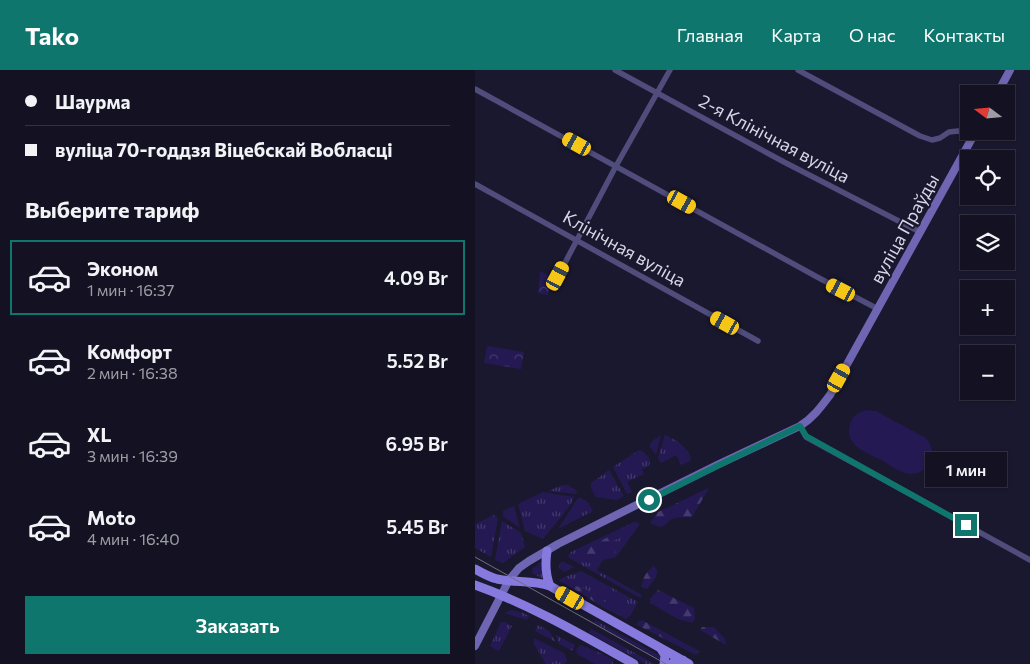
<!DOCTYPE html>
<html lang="ru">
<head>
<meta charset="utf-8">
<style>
  :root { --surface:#141222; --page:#21202f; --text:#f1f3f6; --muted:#9d9ea5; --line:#333240; --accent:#0f766e }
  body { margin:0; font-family:Commissioner,sans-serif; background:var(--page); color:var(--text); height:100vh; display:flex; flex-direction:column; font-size:19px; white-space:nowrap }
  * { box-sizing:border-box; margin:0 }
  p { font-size:16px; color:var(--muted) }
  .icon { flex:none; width:28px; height:28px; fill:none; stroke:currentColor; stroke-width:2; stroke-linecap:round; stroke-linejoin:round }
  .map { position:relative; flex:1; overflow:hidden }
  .side { display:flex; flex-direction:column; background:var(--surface); width:475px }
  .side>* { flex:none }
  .banner { display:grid; align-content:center; height:110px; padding:0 25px; background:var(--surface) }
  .needle { width:32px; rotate:286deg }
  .fabs { position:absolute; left:485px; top:15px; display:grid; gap:10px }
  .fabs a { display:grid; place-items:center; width:55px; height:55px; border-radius:0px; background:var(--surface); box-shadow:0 1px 4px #0004,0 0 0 1px var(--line); font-size:25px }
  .end { position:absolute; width:22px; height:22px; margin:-11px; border:6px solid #0f766e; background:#fff; box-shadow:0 0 0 2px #fff }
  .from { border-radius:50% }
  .bubble { position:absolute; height:35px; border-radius:0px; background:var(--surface); box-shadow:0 1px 4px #0004,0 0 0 1px var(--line); font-size:16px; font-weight:600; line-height:35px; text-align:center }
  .car { position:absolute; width:15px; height:30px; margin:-15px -8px; border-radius:6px; box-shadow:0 0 4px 1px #0007; background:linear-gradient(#f5c518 24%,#345 0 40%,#f5c518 0 76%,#345 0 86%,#f5c518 0) }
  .banner b { display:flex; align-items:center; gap:18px; height:48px; font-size:19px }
  .banner b+b { border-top:1px solid var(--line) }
  .banner i { width:12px; height:12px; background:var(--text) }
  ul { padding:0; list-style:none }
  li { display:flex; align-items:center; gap:15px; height:75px; margin:0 10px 8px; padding:0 15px; border:2px solid transparent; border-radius:0px }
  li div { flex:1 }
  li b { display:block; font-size:19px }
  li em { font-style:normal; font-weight:600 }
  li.selected { border-color:var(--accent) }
  li>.icon { width:45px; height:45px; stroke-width:1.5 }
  h2 { padding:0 25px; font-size:22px; line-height:60px }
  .primary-button { display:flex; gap:10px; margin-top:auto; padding:10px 25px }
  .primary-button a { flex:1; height:58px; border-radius:0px; background:var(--accent); color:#fff; font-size:20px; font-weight:600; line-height:58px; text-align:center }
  header { display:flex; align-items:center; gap:30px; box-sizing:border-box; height:70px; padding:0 25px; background:var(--accent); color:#fff }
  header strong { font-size:24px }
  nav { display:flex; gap:28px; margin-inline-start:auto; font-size:18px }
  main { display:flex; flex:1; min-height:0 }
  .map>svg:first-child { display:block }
  .grass { fill:url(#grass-tufts) }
  .forest { fill:url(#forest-firs) }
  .park { fill:url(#park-crowns) }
  .garden { fill:#251953 }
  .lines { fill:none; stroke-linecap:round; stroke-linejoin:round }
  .street { stroke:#504c7b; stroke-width:5.5 }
  .secondary { stroke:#6f66b3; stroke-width:8 }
  .primary { stroke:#867ade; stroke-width:9 }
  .tram { stroke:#6f6e81; stroke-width:1 }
  .route { stroke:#0f766e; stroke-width:6 }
  .labels { text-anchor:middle; stroke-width:4; stroke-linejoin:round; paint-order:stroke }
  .street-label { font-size:18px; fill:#d7d6e6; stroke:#1a182e }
</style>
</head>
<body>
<header>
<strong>Tako</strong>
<nav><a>Главная</a><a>Карта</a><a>О нас</a><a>Контакты</a></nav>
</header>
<main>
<section class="side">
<div class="banner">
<b><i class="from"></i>Шаурма</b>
<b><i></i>вуліца 70-годдзя Віцебскай Вобласці</b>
</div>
<h2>Выберите тариф</h2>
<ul>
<li class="selected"><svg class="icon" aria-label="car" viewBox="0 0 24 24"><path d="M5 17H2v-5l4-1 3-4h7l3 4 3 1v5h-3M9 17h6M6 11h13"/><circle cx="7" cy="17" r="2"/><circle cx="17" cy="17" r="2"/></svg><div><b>Эконом</b><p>1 мин · 16:37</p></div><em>4.09 Br</em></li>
<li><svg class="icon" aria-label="car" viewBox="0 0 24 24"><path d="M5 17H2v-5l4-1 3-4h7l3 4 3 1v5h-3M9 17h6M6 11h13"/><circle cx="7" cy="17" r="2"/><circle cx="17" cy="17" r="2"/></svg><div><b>Комфорт</b><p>2 мин · 16:38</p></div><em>5.52 Br</em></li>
<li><svg class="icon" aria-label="car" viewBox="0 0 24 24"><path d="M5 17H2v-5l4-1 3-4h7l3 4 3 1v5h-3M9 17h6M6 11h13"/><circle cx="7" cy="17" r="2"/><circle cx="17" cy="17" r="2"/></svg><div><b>XL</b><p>3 мин · 16:39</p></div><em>6.95 Br</em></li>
<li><svg class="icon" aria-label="car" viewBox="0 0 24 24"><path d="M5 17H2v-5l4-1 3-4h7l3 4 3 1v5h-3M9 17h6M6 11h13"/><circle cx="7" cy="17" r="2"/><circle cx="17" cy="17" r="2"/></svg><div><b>Moto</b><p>4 мин · 16:40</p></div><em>5.45 Br</em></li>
</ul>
<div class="primary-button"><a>Заказать</a></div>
</section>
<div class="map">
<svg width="555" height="594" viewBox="0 0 555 594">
  <defs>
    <pattern id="grass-tufts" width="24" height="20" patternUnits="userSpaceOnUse" patternTransform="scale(1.25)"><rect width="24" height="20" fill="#251953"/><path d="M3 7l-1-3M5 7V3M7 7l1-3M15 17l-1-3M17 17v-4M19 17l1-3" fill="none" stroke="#443a6c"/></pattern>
    <pattern id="forest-firs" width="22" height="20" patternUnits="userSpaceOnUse" patternTransform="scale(1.25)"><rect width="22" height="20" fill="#251953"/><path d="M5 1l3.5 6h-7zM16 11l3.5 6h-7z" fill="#443a6c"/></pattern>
    <pattern id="park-crowns" width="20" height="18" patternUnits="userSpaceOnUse" patternTransform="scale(1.25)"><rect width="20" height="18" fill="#251953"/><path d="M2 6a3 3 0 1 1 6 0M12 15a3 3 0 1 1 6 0" fill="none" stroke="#443a6c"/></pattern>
  </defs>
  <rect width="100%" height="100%" fill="#1a182e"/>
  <!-- grass -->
  <path class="grass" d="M186,365l-5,20 -6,-8 1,-5z
    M190,365c13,6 19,9 26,23l-1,3 -9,4 -5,-10 -15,8 -3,-5z
    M164,380c5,1 14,9 10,15 0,1 -6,4 -7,4l2,5 -17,8 5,10 -5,2 -14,-27z
    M134,400l15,26 -7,4 -21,-3c-3,-5 -6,-8 -5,-14z
    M87,415h6l9,6 -1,3 -28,-3z
    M68,422l31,5 -4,9 -27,33 -18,-8 -7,-27z
    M103,428c9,0 11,6 15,13l-35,18z
    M39,436l6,22 -17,-12v-5z
    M19,445l4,3 -7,39 -16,-9v-24z
    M27,451l19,12 4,14 -22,16 -8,-3z
    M159,452l6,2 -24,33 -13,3 -6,10 45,25 -2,3 -71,-40 -1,-2 3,-4z
    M87,491l12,6 -9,5 -7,-4z
    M66,492v8l2,9 -11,-6 1,-5z
    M106,501l57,31 -8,14 -4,3 -67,-38 3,-3z
    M36,540l10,2 8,4 -2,4 -23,-7z
    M120,550l65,36 1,4 -67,-37z
    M26,552h4l7,4 -13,25 -9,-5z
    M63,555l11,6 7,11 -21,-11z
    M116,559l64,35h-9l-57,-31z
    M81,565l19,10 -2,6 -14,-7z
    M59,568l30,15 3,7 -2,4h-19l-12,-20z
    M105,575c12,4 22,8 33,15v4h-18l-18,-10 -1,-4z"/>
  <!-- forest -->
  <path class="forest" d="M234,418l-17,29c-5,0 -12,0 -17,1 -13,4 -7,14 -25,5l8,-11z
    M159,452l5,1 -10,13 -15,4 -2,5 4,6 -3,7 -8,-2 -8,8 -10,-1 -7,-4 9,-11z
    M179,496l3,4 -1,7 -9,12 -6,-2c2,-9 5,-16 13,-21z
    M98,515l12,4 17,10 4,4 19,7 2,5 -2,2 -19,-8 -35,-22z
    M183,520l36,18 1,11 -3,4 -14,-4 -28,-16v-4z
    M167,550l57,31 -3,4 -59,-30 1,-3z
    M227,557h12l11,12 1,6 -26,-15z"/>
  <!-- park -->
  <path class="park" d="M65,201l13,7 -5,17 -10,-2z
    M12,276l37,6 -3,17 -37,-6z"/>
  <!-- garden -->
  <path class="garden" d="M391,340l10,1 50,27c5,7 9,15 4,25 -3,6 -11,11 -19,11 -9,0 -20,-8 -28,-13 -14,-7 -40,-16 -33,-36 2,-9 8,-12 16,-15z"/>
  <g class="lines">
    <!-- street -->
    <path class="street" d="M140,0l169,92 136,70
      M323,0l122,66 12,4 8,-2 9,-6 9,-1 15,6
      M0,19l344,189 59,31
      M0,114l283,157
      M83,206l58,-110 54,-96
      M325,356l6,11 224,123"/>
    <!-- secondary -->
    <path class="secondary" d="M522,24l13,-24
      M0,576l34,-66 10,-12 10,-7 29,-17 159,-79 83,-39c13,-8 21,-19 30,-31l146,-264"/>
    <!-- primary -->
    <path class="primary" d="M72,481c-2,13 -2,23 3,35
      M0,499c7,4 14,8 22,10 18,4 36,1 53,7l139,78
      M0,515c56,20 107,50 159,79
      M186,579l4,6 -1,9
      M196,594l5,-3 7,-1"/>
    <!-- tram -->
    <path class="tram" d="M0,487l191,107"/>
  </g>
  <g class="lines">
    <!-- route -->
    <path class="route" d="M174,430l68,-34 83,-40 6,10 160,89"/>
  </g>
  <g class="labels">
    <!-- street labels -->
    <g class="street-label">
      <text transform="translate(299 69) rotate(28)" y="6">2-я Клінічная вуліца</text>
      <text transform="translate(430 159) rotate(-61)" y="6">вуліца Праўды</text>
      <text transform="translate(149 179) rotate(29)" y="6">Клінічная вуліца</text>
    </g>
  </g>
</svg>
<div class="fabs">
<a><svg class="needle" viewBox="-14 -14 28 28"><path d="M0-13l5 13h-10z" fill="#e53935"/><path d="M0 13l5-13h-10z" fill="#9d9ea5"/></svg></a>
<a><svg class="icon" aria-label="locate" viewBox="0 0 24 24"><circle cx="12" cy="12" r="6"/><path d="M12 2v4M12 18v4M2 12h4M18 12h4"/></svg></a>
<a><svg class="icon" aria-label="layers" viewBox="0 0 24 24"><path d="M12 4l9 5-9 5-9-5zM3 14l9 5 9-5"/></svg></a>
<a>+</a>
<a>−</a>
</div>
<i class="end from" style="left:174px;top:430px"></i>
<i class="end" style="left:491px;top:455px"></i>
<div class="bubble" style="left:450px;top:382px;width:82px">1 мин</div>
<i class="car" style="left:102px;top:74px;rotate:299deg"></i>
<i class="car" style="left:207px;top:132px;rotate:119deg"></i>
<i class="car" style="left:83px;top:206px;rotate:28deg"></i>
<i class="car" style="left:366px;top:220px;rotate:297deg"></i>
<i class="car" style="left:250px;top:253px;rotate:299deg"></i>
<i class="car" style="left:364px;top:308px;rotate:29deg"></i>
<i class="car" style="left:95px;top:528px;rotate:300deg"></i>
</div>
</main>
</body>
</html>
